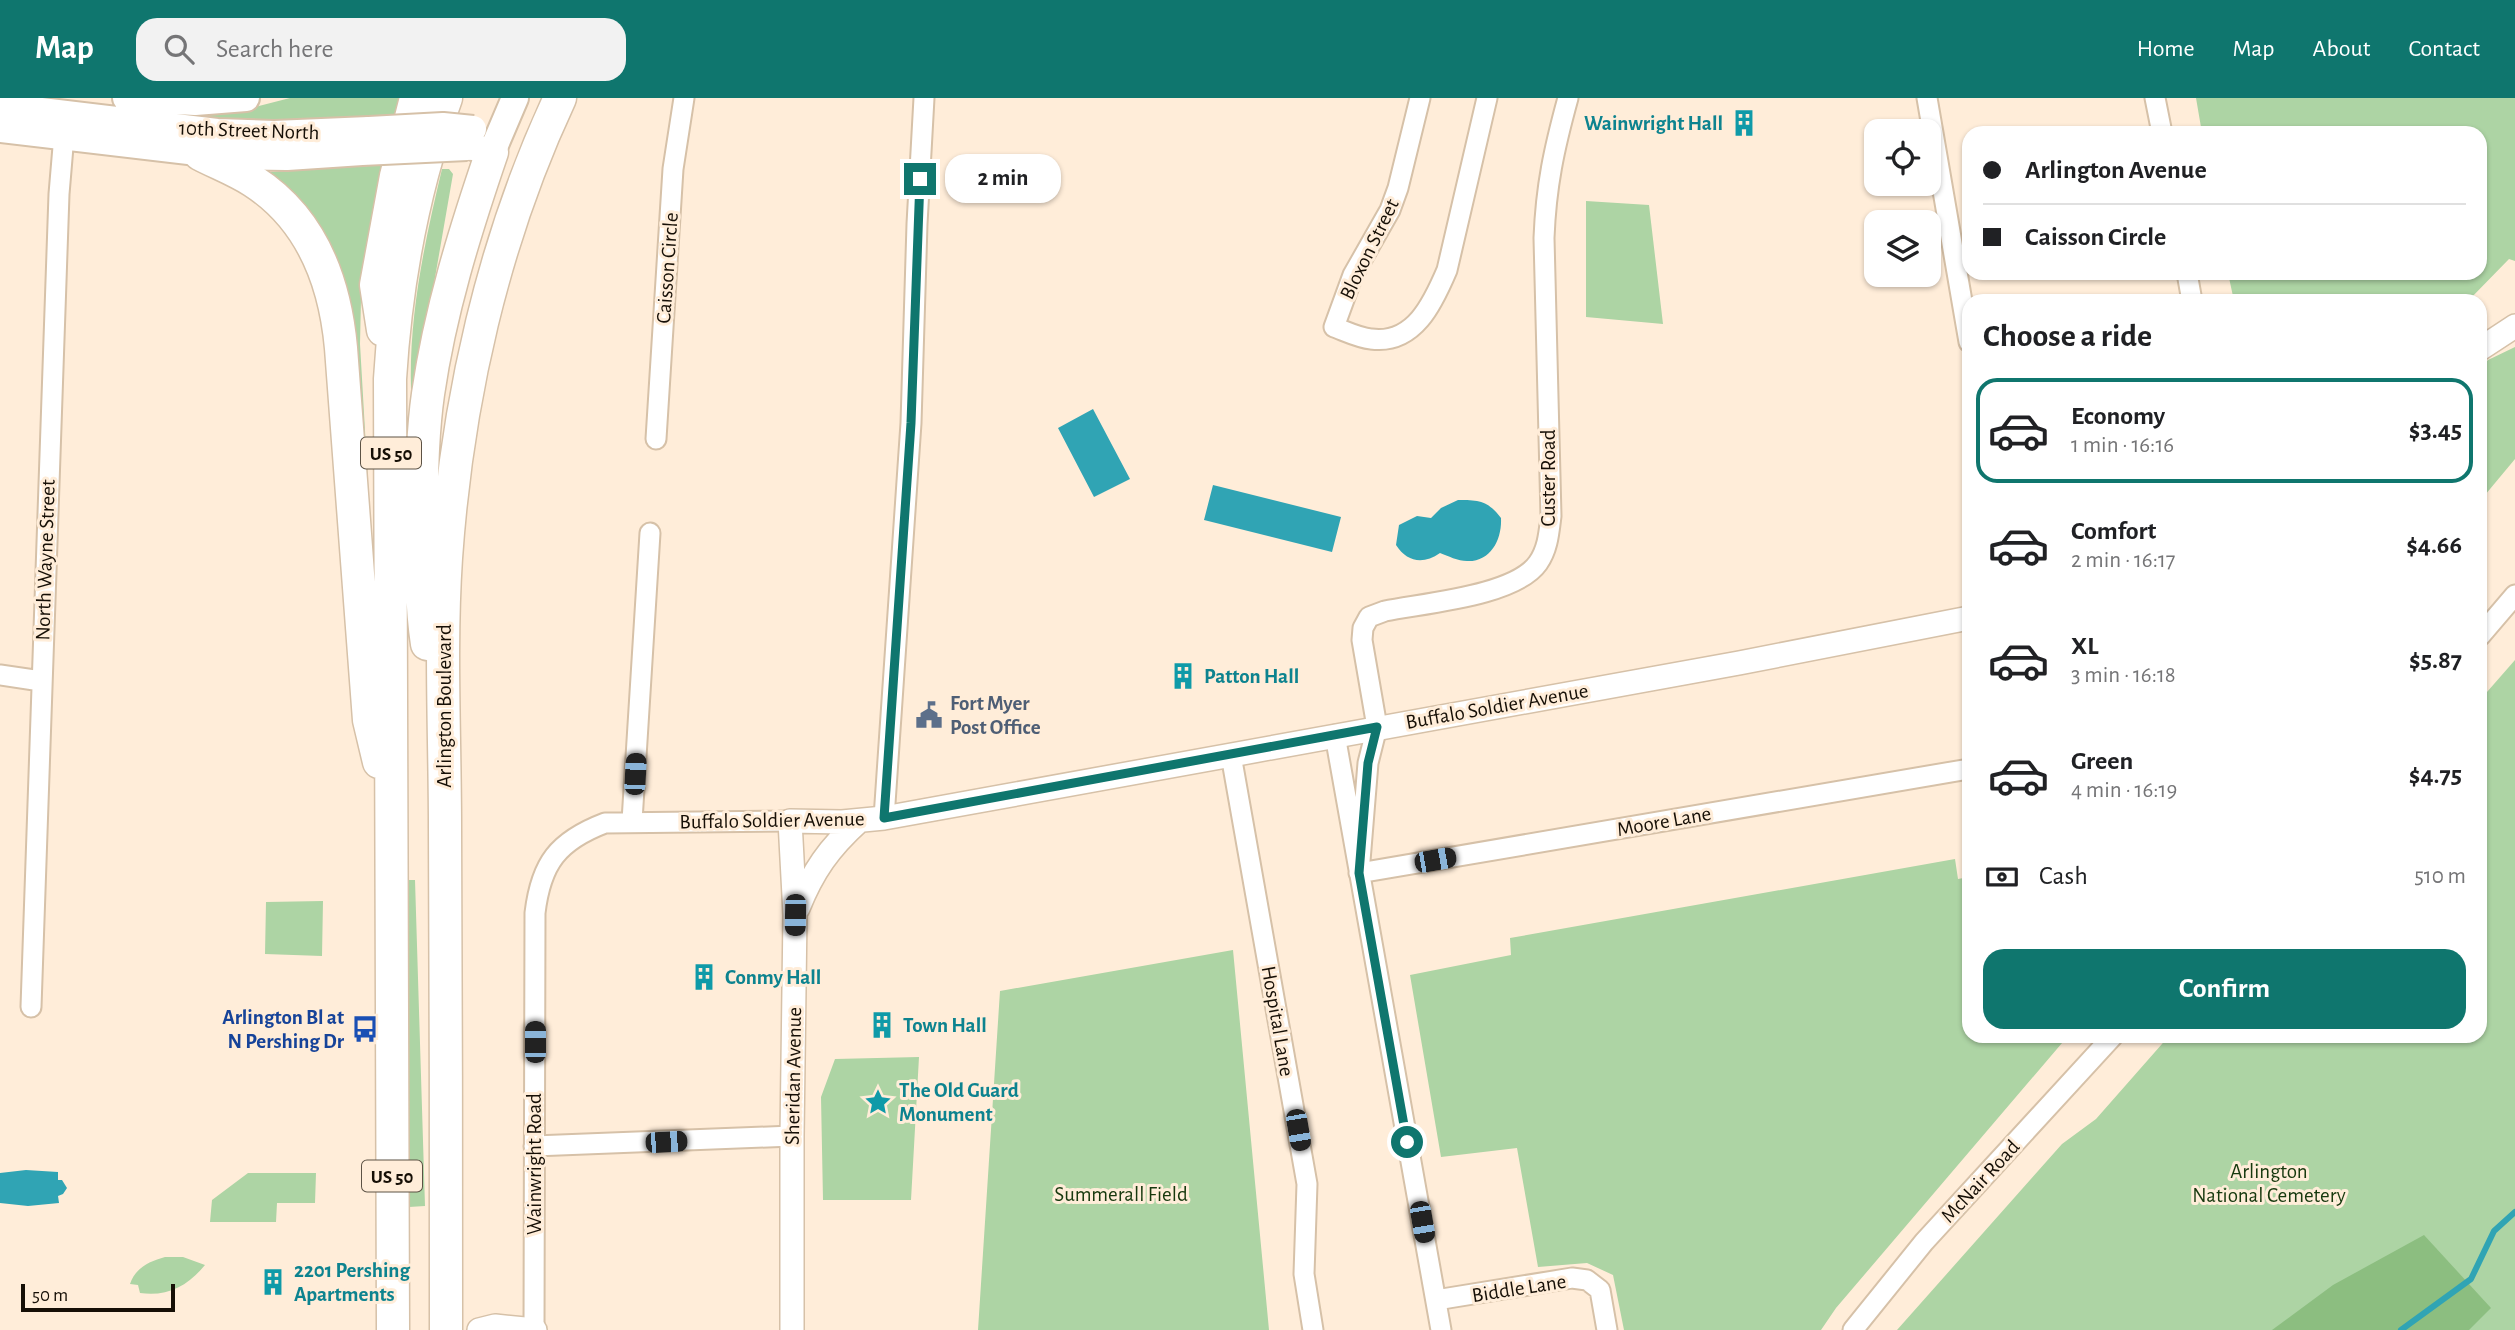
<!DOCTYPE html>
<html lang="en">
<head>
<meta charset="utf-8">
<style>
  :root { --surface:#fff; --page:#f2f2f2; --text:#202124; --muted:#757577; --line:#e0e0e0; --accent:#0f766e }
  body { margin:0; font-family:"Alegreya Sans",sans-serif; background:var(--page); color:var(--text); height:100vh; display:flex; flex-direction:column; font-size:26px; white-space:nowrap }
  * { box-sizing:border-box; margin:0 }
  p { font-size:23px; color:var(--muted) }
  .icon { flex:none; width:38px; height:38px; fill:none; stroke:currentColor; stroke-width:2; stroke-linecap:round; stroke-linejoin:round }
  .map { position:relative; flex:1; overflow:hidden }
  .sheet { position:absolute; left:1962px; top:196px; width:525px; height:749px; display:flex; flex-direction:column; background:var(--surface); border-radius:21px; box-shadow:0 2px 5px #0004 }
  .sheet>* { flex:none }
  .top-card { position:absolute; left:1962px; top:28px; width:525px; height:154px; border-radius:21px; box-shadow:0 2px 5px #0004; display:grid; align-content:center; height:154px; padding:0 21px; background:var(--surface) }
  .tools { position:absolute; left:1864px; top:21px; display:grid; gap:14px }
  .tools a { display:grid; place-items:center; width:77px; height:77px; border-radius:14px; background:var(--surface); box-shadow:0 2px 5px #0004; font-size:35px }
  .scale { position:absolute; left:21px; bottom:18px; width:154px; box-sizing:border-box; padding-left:7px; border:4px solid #160f06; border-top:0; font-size:19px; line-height:24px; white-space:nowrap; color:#160f06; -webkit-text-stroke:5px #ffedd9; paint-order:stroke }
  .end { position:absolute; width:32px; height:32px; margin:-16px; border:9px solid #0f766e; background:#fff; box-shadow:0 0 0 4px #fff }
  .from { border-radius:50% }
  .bubble { position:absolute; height:49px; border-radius:21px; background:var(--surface); box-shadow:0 2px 5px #0004; font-size:23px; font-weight:700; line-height:49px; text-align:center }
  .car { position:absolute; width:21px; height:42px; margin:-21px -10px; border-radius:9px; box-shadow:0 0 5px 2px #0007; background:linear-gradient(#222 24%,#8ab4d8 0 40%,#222 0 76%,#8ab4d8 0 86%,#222 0) }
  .top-card b { display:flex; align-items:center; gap:24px; height:66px; font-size:26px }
  .top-card b+b { border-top:2px solid var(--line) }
  .top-card i { width:18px; height:18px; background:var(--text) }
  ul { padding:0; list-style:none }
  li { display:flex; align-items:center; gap:21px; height:105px; margin:0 14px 10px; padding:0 7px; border:4px solid transparent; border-radius:21px }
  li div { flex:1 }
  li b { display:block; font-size:26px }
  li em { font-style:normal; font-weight:700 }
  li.active { border-color:var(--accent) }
  li>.icon { width:63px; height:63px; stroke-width:1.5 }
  h2 { padding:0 21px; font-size:32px; line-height:84px }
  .pay { display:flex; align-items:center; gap:18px; height:77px; padding:0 21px; font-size:26px }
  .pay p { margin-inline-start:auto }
  .action { display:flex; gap:14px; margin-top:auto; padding:14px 21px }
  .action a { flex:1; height:80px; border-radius:21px; background:var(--accent); color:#fff; font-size:28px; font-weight:700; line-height:80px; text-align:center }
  header { display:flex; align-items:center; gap:42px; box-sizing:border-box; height:98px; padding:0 35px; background:var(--accent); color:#fff }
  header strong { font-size:33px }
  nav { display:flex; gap:38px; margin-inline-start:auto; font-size:24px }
  .search { width:490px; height:63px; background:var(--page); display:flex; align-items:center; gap:18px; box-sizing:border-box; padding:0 24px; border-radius:21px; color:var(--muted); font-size:26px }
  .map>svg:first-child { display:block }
  .green { fill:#add4a4 }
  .forest { fill:#8cbe80 }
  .water { fill:#30a4b4 }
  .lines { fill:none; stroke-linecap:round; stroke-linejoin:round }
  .stream { stroke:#30a4b4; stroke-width:6 }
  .minor-casing { stroke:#d6c1a8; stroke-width:23 }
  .tertiary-casing { stroke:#d6c1a8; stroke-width:26 }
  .secondary-casing { stroke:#d6c1a8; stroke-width:30 }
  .trunk-casing { stroke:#d6c1a8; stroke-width:35 }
  .minor { stroke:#fff; stroke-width:19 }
  .tertiary { stroke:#fff; stroke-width:23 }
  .secondary { stroke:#fff; stroke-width:26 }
  .trunk { stroke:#fff; stroke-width:32 }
  .secondary-bridge-casing { stroke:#d6c1a8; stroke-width:30; stroke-linecap:butt }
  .secondary-bridge { stroke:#fff; stroke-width:26 }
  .route { stroke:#0f766e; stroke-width:9 }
  .labels { text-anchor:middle; stroke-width:6; stroke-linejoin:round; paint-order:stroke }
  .shield { fill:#ffedd9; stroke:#5c5245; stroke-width:2 }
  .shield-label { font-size:19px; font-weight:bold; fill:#160f06 }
  .culture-label { font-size:21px; font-weight:bold; fill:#0d838f; stroke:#ffedd9; text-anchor:start }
  .street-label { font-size:21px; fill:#160f06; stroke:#ffedd9 }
  .service-label { font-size:21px; font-weight:bold; fill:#4e5e75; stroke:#ffedd9; text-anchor:start }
  .transit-label { font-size:21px; font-weight:bold; fill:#164399; stroke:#ffedd9; text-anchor:end }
  .park-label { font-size:21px; fill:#17390e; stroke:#ffedd9 }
</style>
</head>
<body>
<header>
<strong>Map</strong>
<div class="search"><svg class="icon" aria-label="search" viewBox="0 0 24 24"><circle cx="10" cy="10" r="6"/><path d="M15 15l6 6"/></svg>Search here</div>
<nav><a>Home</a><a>Map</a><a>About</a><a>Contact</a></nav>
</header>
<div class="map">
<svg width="2515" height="1232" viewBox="0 0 2515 1232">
  <rect width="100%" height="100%" fill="#ffedd9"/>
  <!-- green -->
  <path class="green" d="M290,0h110l-32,138 -7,62 -1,46 13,225 -25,-244 -79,-145 1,-8 98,-6 11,-45 -146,4 -68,-13 86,-4z
    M2196,0h319v163l-6,-2 -41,42h-234l-6,-28h252v-140h-278z
    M442,71h7l4,5 -41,236c-6,-82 11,-161 30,-241z
    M1586,103l63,4 14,119 -77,-7z
    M2515,249v112l-35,42v-131l8,-10z
    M2515,562v670h-618l165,-186 34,-25 73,-83h311v-336z
    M1955,761l3,20 11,-2v159h99l-232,272 -15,22h-197l-11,-55 -26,-12 -49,4 -21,-119 -76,9 -31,-182 101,-20 -1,-17z
    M408,782h7l10,326 -16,1z
    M323,803l-1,55 -57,-2 1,-52z
    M1233,852l36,380h-291l22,-339z
    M919,959l-8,143h-88l-2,-103 14,-38z
    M248,1075h68l-1,30h-38l-1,19h-66l2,-22z
    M165,1159h18l22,8c-17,21 -38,32 -65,28l-2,-8 -8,-1c5,-16 20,-23 35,-27z"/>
  <!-- forest -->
  <path class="forest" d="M2424,1137l67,73 -22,22h-197l61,-45z"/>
  <!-- water -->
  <path class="water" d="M1093,311l37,70 -36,18 -36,-69z
    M1213,387l128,32 -9,35 -128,-32z
    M1458,402c22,0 30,1 43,18 1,21 -10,44 -34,43 -9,0 -19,-5 -27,-8 -17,12 -33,9 -44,-8l3,-20 18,-9 14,2 10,-10z
    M26,1072l32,2v8h4l5,8 -4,6 -5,2 1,7 -31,3 -28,-3v-30z"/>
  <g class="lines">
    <!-- stream -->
    <path class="stream" d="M2401,1232l70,-51 23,-48 21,-19"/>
    <defs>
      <path id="minor" d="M1420,0l-22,90 -8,22 -37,65 -19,52c11,4 25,11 37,12 43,6 62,-36 76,-69l40,-172
        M1927,0l42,244
        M2155,0l7,35
        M2187,175l5,28
        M656,341l17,-270 11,-71
        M2480,538l35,-41
        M0,577l41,6
        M1335,637l106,595
        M1231,657l76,429 -3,90 9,56
        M884,720l27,-395 6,-199 7,-126
        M632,723l18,-288
        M1359,775l9,-110 9,-36 -15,-87 1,-12 6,-11 16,-6c39,-8 130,-15 153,-48 10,-14 11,-31 13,-47l-7,-278c2,-52 10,-89 24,-140
        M1359,775l610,-104
        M31,909l28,-813 6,-71
        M534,1048l258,-10
        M1436,1202l136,-22 15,2 13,10 7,40
        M534,1232l1,-417c6,-50 23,-72 70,-90l185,-2
        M1853,1232l71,-88 189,-206"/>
      <path id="tertiary" d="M2480,251l35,-23
        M798,810c15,-37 31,-60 61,-87
        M479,1232l16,-4 40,4
        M792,1232v-194l3,-221 -5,-94 52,1 42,-4 855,-155 230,-45"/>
      <path id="secondary" d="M126,0l69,4 51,-4
        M0,8l217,26 57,2 95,-4
        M0,31l231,27 56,1 75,-5
        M473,49l19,5 23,-54"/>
      <path id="trunk" d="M200,56c17,9 36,16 53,27 59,38 82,101 88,167l28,372 10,42
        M383,232l-7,-45 20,-109 20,-78
        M427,546c-6,-40 -6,-81 -6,-122 1,-43 1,-86 7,-128 12,-83 37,-163 64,-242
        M393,1232l-3,-951c6,-97 23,-190 56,-281
        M446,1232c1,-167 -1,-335 -1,-502 0,-90 -5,-180 1,-270 11,-157 47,-317 114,-460"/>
    </defs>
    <!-- minor casing -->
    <use href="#minor" class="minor-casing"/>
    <!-- tertiary casing -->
    <use href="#tertiary" class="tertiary-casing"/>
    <!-- secondary casing -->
    <use href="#secondary" class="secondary-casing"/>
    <!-- trunk casing -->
    <use href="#trunk" class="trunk-casing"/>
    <!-- minor -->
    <use href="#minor" class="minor"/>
    <!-- tertiary -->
    <use href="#tertiary" class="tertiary"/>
    <!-- secondary -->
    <use href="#secondary" class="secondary"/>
    <!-- trunk -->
    <use href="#trunk" class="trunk"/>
    <defs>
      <path id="secondary-bridge" d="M369,32l74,-4 30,3
        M362,54l105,-5"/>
    </defs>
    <!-- secondary-bridge casing -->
    <use href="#secondary-bridge" class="secondary-bridge-casing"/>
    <!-- secondary-bridge -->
    <use href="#secondary-bridge" class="secondary-bridge"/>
  </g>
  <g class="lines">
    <!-- route -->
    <path class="route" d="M920,81l-9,244 -27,395 493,-91 -9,36 -9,110 48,269"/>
  </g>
  <!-- icons -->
  <defs>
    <symbol id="building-bare" viewBox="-9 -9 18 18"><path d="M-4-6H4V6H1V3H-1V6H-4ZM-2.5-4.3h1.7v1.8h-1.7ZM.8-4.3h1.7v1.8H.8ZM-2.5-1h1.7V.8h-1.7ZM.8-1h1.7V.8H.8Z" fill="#0f9aa8" stroke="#ffedd9" stroke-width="2.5" paint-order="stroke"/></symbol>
    <symbol id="civic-bare" viewBox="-9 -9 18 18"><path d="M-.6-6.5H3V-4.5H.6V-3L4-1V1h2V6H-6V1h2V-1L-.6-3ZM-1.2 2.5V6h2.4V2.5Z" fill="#5c6f8a" stroke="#ffedd9" stroke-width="2.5" paint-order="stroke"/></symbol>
    <symbol id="bus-bare" viewBox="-9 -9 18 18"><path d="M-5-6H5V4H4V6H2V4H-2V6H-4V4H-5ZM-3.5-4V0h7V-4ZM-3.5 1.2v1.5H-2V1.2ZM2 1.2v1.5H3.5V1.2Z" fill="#1a4fb4" stroke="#ffedd9" stroke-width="2.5" paint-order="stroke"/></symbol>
    <symbol id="sight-bare" viewBox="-9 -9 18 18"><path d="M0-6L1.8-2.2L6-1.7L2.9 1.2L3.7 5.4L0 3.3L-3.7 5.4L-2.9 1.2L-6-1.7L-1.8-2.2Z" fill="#0f9aa8" stroke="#ffedd9" stroke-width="2.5" paint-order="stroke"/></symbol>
  </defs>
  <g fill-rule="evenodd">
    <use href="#building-bare" x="1725" y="6" width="38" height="38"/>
    <use href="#building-bare" x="1164" y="559" width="38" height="38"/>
    <use href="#civic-bare" x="910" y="598" width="38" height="38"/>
    <use href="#building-bare" x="685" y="860" width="38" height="38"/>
    <use href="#building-bare" x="863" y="908" width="38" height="38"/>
    <use href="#bus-bare" x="346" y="912" width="38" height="38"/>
    <use href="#sight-bare" x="859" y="985" width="38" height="38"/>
    <use href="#building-bare" x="254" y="1165" width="38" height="38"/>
  </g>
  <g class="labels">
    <!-- shield labels -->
    <g class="shield">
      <rect x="361" y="339.5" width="60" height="31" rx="5"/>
      <rect x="362" y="1062.5" width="60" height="31" rx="5"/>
    </g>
    <g class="shield-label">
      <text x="391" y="362">US 50</text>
      <text x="392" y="1085">US 50</text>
    </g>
    <!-- culture labels -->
    <g class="culture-label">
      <text x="1723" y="32" text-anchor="end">Wainwright Hall</text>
      <text x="1204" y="585">Patton Hall</text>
      <text x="725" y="886">Conmy Hall</text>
      <text x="903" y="934">Town Hall</text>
      <text x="899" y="999">The Old Guard<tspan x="899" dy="24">Monument</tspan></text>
      <text x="294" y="1179">2201 Pershing<tspan x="294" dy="24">Apartments</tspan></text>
    </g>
    <!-- street labels -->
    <g class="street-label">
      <text transform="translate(249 32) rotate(2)" y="7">10th Street North</text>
      <text transform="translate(1369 151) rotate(-64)" y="7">Bloxon Street</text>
      <text transform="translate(667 170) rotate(-86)" y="7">Caisson Circle</text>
      <text transform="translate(1548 380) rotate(-90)" y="7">Custer Road</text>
      <text transform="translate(45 462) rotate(-88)" y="7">North Wayne Street</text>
      <text transform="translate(444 608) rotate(-90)" y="7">Arlington Boulevard</text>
      <text transform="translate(1497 608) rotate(-10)" y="7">Buffalo Soldier Avenue</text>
      <text transform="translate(772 722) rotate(-1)" y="7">Buffalo Soldier Avenue</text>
      <text transform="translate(1664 723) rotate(-10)" y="7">Moore Lane</text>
      <text transform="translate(1278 923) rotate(80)" y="7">Hospital Lane</text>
      <text transform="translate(793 978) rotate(-89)" y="7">Sheridan Avenue</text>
      <text transform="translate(534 1066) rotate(-90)" y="7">Wainwright Road</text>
      <text transform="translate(1980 1083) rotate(-47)" y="7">McNair Road</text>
      <text transform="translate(1519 1190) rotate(-9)" y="7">Biddle Lane</text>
    </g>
    <!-- service labels -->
    <g class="service-label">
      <text x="950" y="612">Fort Myer<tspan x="950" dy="24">Post Office</tspan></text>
    </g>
    <!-- transit labels -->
    <g class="transit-label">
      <text x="344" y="926">Arlington Bl at<tspan x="344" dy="24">N Pershing Dr</tspan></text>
    </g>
    <!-- park labels -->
    <g class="park-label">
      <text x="2269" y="1080">Arlington<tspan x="2269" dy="24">National Cemetery</tspan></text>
      <text x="1121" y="1103">Summerall Field</text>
    </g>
  </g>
</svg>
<div class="tools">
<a><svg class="icon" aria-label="locate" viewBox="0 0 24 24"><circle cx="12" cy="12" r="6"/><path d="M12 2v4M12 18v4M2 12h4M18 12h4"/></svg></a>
<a><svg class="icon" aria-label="layers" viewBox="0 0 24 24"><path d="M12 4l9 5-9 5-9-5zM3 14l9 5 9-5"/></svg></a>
</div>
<div class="scale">50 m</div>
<i class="end from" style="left:1407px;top:1044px"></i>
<i class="end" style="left:920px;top:81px"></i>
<div class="bubble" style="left:945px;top:56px;width:116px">2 min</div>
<i class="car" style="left:635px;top:676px;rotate:3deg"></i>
<i class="car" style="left:1435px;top:762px;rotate:80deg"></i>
<i class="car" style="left:795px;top:817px;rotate:181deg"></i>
<i class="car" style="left:535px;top:944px;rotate:0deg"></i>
<i class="car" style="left:1298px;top:1032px;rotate:170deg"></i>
<i class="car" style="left:666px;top:1044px;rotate:87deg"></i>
<i class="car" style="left:1422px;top:1124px;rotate:170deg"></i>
<div class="top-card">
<b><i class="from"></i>Arlington Avenue</b>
<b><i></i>Caisson Circle</b>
</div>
<section class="sheet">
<h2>Choose a ride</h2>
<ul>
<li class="active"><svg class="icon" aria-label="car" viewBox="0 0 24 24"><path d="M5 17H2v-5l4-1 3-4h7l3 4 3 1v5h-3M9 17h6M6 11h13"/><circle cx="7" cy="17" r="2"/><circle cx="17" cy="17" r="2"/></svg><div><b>Economy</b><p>1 min · 16:16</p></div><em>$3.45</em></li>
<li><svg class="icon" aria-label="car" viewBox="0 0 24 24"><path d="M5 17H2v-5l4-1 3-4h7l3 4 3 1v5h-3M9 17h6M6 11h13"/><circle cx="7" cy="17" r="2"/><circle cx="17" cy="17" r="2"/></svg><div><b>Comfort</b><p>2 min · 16:17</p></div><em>$4.66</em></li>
<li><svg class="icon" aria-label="car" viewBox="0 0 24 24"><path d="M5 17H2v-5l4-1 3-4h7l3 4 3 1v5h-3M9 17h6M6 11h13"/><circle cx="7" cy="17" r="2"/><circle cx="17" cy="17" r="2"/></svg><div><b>XL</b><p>3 min · 16:18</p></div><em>$5.87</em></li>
<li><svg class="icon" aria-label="car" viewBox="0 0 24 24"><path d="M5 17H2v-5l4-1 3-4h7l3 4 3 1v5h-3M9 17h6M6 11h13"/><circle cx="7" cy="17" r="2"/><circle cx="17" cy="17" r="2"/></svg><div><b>Green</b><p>4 min · 16:19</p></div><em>$4.75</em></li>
</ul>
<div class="pay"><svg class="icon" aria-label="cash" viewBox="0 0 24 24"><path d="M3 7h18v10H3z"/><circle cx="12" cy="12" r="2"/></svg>Cash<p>510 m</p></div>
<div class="action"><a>Confirm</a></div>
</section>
</div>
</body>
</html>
